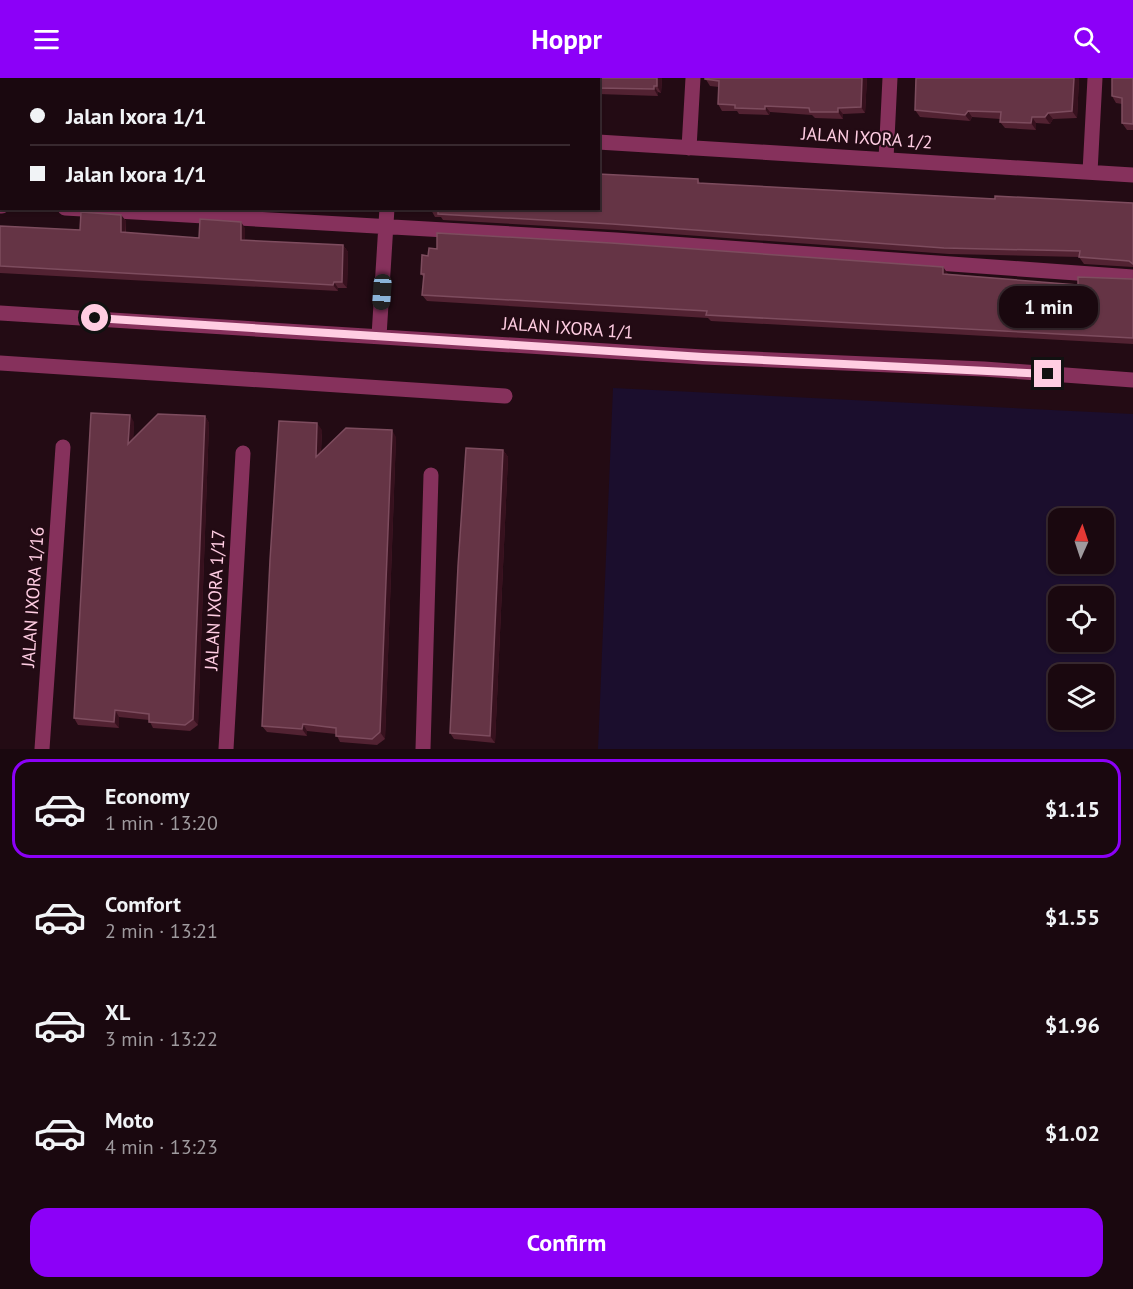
<!DOCTYPE html>
<html lang="en">
<head>
<meta charset="utf-8">
<style>
  :root { --surface:#1a080f; --page:#27161d; --text:#f1f3f6; --muted:#9f9a9e; --line:#38292f; --accent:#8c00f8 }
  body { margin:0; font-family:"PT Sans",sans-serif; background:var(--page); color:var(--text); height:100vh; display:flex; flex-direction:column; font-size:22px; white-space:nowrap }
  * { box-sizing:border-box; margin:0 }
  p { font-size:20px; color:var(--muted) }
  .icon { flex:none; width:33px; height:33px; fill:none; stroke:currentColor; stroke-width:2; stroke-linecap:round; stroke-linejoin:round }
  .map { position:relative; height:671px; overflow:hidden }
  .side { display:flex; flex-direction:column; background:var(--surface); flex:1 }
  .side>* { flex:none }
  .guide { position:absolute; left:0px; top:0px; width:600px; height:132px; box-shadow:0 2px 4px #0004,0 0 0 2px var(--line); display:grid; align-content:center; height:132px; padding:0 30px; background:var(--surface) }
  .needle { width:39px; rotate:3deg }
  .tools { position:absolute; left:1048px; top:430px; display:grid; gap:12px }
  .tools a { display:grid; place-items:center; width:66px; height:66px; border-radius:12px; background:var(--surface); box-shadow:0 2px 4px #0004,0 0 0 2px var(--line); font-size:30px }
  .end { position:absolute; width:27px; height:27px; margin:-14px; border:8px solid #ffcde2; background:#111; box-shadow:0 0 0 3px #111 }
  .from { border-radius:50% }
  .bubble { position:absolute; height:42px; border-radius:18px; background:var(--surface); box-shadow:0 2px 4px #0004,0 0 0 2px var(--line); font-size:20px; font-weight:700; line-height:42px; text-align:center }
  .car { position:absolute; width:18px; height:36px; margin:-18px -9px; border-radius:8px; box-shadow:0 0 4px 2px #0007; background:linear-gradient(#222 24%,#8ab4d8 0 40%,#222 0 76%,#8ab4d8 0 86%,#222 0) }
  .guide b { display:flex; align-items:center; gap:21px; height:57px; font-size:22px }
  .guide b+b { border-top:2px solid var(--line) }
  .guide i { width:15px; height:15px; background:var(--text) }
  ul { padding:10px 0 0; list-style:none }
  li { display:flex; align-items:center; gap:18px; height:99px; margin:0 12px 9px; padding:0 18px; border:3px solid transparent; border-radius:18px }
  li div { flex:1 }
  li b { display:block; font-size:22px }
  li em { font-style:normal; font-weight:700 }
  li.selected { border-color:var(--accent) }
  li>.icon { width:54px; height:54px; stroke-width:1.5 }
  .primary-button { display:flex; gap:12px; margin-top:auto; padding:12px 30px }
  .primary-button a { flex:1; height:69px; border-radius:18px; background:var(--accent); color:#fff; font-size:24px; font-weight:700; line-height:69px; text-align:center }
  header { display:flex; justify-content:space-between; align-items:center; height:78px; padding:0 30px; background:var(--accent); color:#fff; font-size:27px; font-weight:700 }
  .map>svg:first-child { display:block }
  .green { fill:#1b0e2d; fill-rule:evenodd }
  .lines { fill:none; stroke-linecap:round; stroke-linejoin:round }
  .minor { stroke:#86315c; stroke-width:15 }
  .wall { fill:#522232 }
  .shaded-wall { fill:#37111e }
  .building { fill:#653445; stroke:#7d4c5e; stroke-width:1.5 }
  .route { stroke:#ffcde2; stroke-width:8 }
  .labels { text-anchor:middle; stroke-width:4.5; stroke-linejoin:round; paint-order:stroke }
  .street-label { font-size:18px; fill:#ffcde2; stroke:#230b14 }
</style>
</head>
<body>
<header><svg class="icon" aria-label="menu" viewBox="0 0 24 24"><path d="M4 6h16M4 12h16M4 18h16"/></svg>Hoppr<svg class="icon" aria-label="search" viewBox="0 0 24 24"><circle cx="10" cy="10" r="6"/><path d="M15 15l6 6"/></svg></header>
<div class="map">
<svg width="1133" height="671" viewBox="0 0 1133 671">
  <rect width="100%" height="100%" fill="#230b14"/>
  <!-- green -->
  <path class="green" d="M613,310l520,26v335h-535zM1059,441h45v45h-45zM1059,519h45v45h-45zM1059,597h45v45h-45z"/>
  <g class="lines">
    <!-- minor -->
    <path class="minor" d="M110,2v-2
      M293,2v-2
      M517,2v-2
      M0,27h2
      M598,64l535,33
      M689,70l4,-70
      M886,81l4,-81
      M1090,94l5,-94
      M0,128h2
      M65,130l551,32 517,37
      M0,235l703,44 281,12 149,11
      M379,258l8,-128
      M0,285l505,33
      M42,671l21,-302
      M226,671l17,-296
      M423,671l8,-274"/>
  </g>
  <!-- wall -->
  <path class="wall" d="M156,0h110v2h-108z
    M545,0h117l-1,15 -3,-1v4l-60,-2v-14z
    M705,0h162l-2,35 -22,1v5l-28,-1 -3,-3 -42,-3 -1,3 -30,-1 -2,-3h-15l-4,-7 1,-17 -9,-1z
    M916,0h163l-2,40 -24,1 -3,5 -14,-1v7l-31,-2 -5,-6v-3l-28,-2 -2,4 -50,-4 -5,-7z
    M1133,0v52h-6l-5,-7v-19l-6,-1 -4,-7z
    M698,101l2,4 295,16 138,4v64l-49,-3 -5,-7 -130,-3 -332,-24 -174,-10 -2,-3h-6l-5,-9h168z
    M121,137l5,6v12l73,5 46,-10v12l98,5 5,7 -1,36h-9v3l-338,-18v-47l80,4z
    M943,189l5,7 130,11 55,-6v65l-422,-23 -3,-3 -281,-17 -5,-6 2,-17 -3,-4z
    M205,338l4,7 -11,302 -8,6 -37,-3 -4,-8 -30,-3v11l-41,-3 -4,-7 60,-296 -1,17z
    M322,352l-1,22 75,-15 -11,302 -8,6 -37,-3 -4,-8 -29,-3v5l-40,-4 -5,-6z
    M503,372l5,7 -13,286 -41,-4 -4,-6z"/>
  <!-- shaded-wall -->
  <path class="shaded-wall" d="M657,0h5l-1,15 -4,-7z
    M862,0h5l-2,35 -4,-6z
    M1074,0h5l-2,40 -5,-7z
    M654,8l4,6v4l-4,-7z
    M765,28l5,6 -1,3 -4,-6z
    M838,30l5,6v5l-5,-7z
    M968,33l4,6 -2,4 -5,-6z
    M1048,35l5,6 -3,5 -5,-7z
    M1032,39l4,6v7l-5,-7z
    M121,137l5,6 -1,18 -4,-7z
    M241,144l4,6v19l-4,-7z
    M343,167l5,7 -1,36 -5,-6z
    M943,189l5,7 -1,6 -4,-6z
    M334,204l4,6v3l-5,-6z
    M130,337l4,7 -1,28 -5,-6z
    M205,338l4,7 -11,302 -5,-6z
    M317,345l5,7 -2,34 -4,-7z
    M392,352l4,7 -11,302 -5,-7z
    M503,372l5,7 -13,286 -5,-7z
    M115,632l4,7v11l-5,-6z
    M303,646l4,7v5l-5,-7z"/>
  <!-- building -->
  <path class="building" d="M323,0h45v2h-45z
    M545,0h112v8h-3v3l-56,-1v-8h-54z
    M705,0h157l-1,29 -23,1v4h-28l-1,-4 -44,-2v3l-30,-1v-3l-17,-1 1,-23 -14,-2z
    M916,0h158l-2,33 -24,2 -3,4h-13l-1,6 -31,-1 1,-10 -33,-1 -3,4 -50,-5z
    M1112,0h21v46l-11,-1v-25l-10,-2z
    M0,64h2v41h-2z
    M598,96l100,5v4l297,16v-3l138,7v61l-4,-3 -50,-4 1,-6 -136,-3 -332,-24 -174,-10v-3h-7v-3h167z
    M81,134l40,3v17l78,6 1,-19 41,3v18l102,5 -1,37h-8l-1,3 -333,-19v-40l80,4z
    M437,155l174,10 332,24v7l135,11v-8l54,2h1v59l-427,-23 1,-4 -285,-16 2,-21h-3l1,-19 6,1 1,-8 8,1z
    M91,335l39,2 -2,29 30,-30 47,2 -12,303 -8,6 -36,-3v-8l-34,-4 -1,12 -40,-4z
    M279,343l38,2 -1,34 30,-29 46,2 -12,302 -8,7 -36,-3v-8l-33,-4 -1,5 -40,-3 8,-166z
    M466,370l37,2 -13,286 -40,-3 8,-167z"/>
  <g class="lines">
    <!-- route -->
    <path class="route" d="M95,240l608,39 345,17"/>
  </g>
  <g class="labels">
    <!-- street labels -->
    <g class="street-label">
      <text transform="translate(867 60) rotate(4)" y="6">JALAN IXORA 1/2</text>
      <text transform="translate(568 250) rotate(4)" y="6">JALAN IXORA 1/1</text>
      <text transform="translate(33 519) rotate(-86)" y="6">JALAN IXORA 1/16</text>
      <text transform="translate(215 522) rotate(-87)" y="6">JALAN IXORA 1/17</text>
    </g>
  </g>
</svg>
<div class="tools">
<a><svg class="needle" viewBox="-14 -14 28 28"><path d="M0-13l5 13h-10z" fill="#e53935"/><path d="M0 13l5-13h-10z" fill="#9f9a9e"/></svg></a>
<a><svg class="icon" aria-label="locate" viewBox="0 0 24 24"><circle cx="12" cy="12" r="6"/><path d="M12 2v4M12 18v4M2 12h4M18 12h4"/></svg></a>
<a><svg class="icon" aria-label="layers" viewBox="0 0 24 24"><path d="M12 4l9 5-9 5-9-5zM3 14l9 5 9-5"/></svg></a>
</div>
<i class="end from" style="left:95px;top:240px"></i>
<i class="end" style="left:1048px;top:296px"></i>
<div class="bubble" style="left:999px;top:208px;width:99px">1 min</div>
<i class="car" style="left:382px;top:214px;rotate:184deg"></i>
<div class="guide">
<b><i class="from"></i>Jalan Ixora 1/1</b>
<b><i></i>Jalan Ixora 1/1</b>
</div>
</div>
<section class="side">
<ul>
<li class="selected"><svg class="icon" aria-label="car" viewBox="0 0 24 24"><path d="M5 17H2v-5l4-1 3-4h7l3 4 3 1v5h-3M9 17h6M6 11h13"/><circle cx="7" cy="17" r="2"/><circle cx="17" cy="17" r="2"/></svg><div><b>Economy</b><p>1 min · 13:20</p></div><em>$1.15</em></li>
<li><svg class="icon" aria-label="car" viewBox="0 0 24 24"><path d="M5 17H2v-5l4-1 3-4h7l3 4 3 1v5h-3M9 17h6M6 11h13"/><circle cx="7" cy="17" r="2"/><circle cx="17" cy="17" r="2"/></svg><div><b>Comfort</b><p>2 min · 13:21</p></div><em>$1.55</em></li>
<li><svg class="icon" aria-label="car" viewBox="0 0 24 24"><path d="M5 17H2v-5l4-1 3-4h7l3 4 3 1v5h-3M9 17h6M6 11h13"/><circle cx="7" cy="17" r="2"/><circle cx="17" cy="17" r="2"/></svg><div><b>XL</b><p>3 min · 13:22</p></div><em>$1.96</em></li>
<li><svg class="icon" aria-label="car" viewBox="0 0 24 24"><path d="M5 17H2v-5l4-1 3-4h7l3 4 3 1v5h-3M9 17h6M6 11h13"/><circle cx="7" cy="17" r="2"/><circle cx="17" cy="17" r="2"/></svg><div><b>Moto</b><p>4 min · 13:23</p></div><em>$1.02</em></li>
</ul>
<div class="primary-button"><a>Confirm</a></div>
</section>
</body>
</html>
